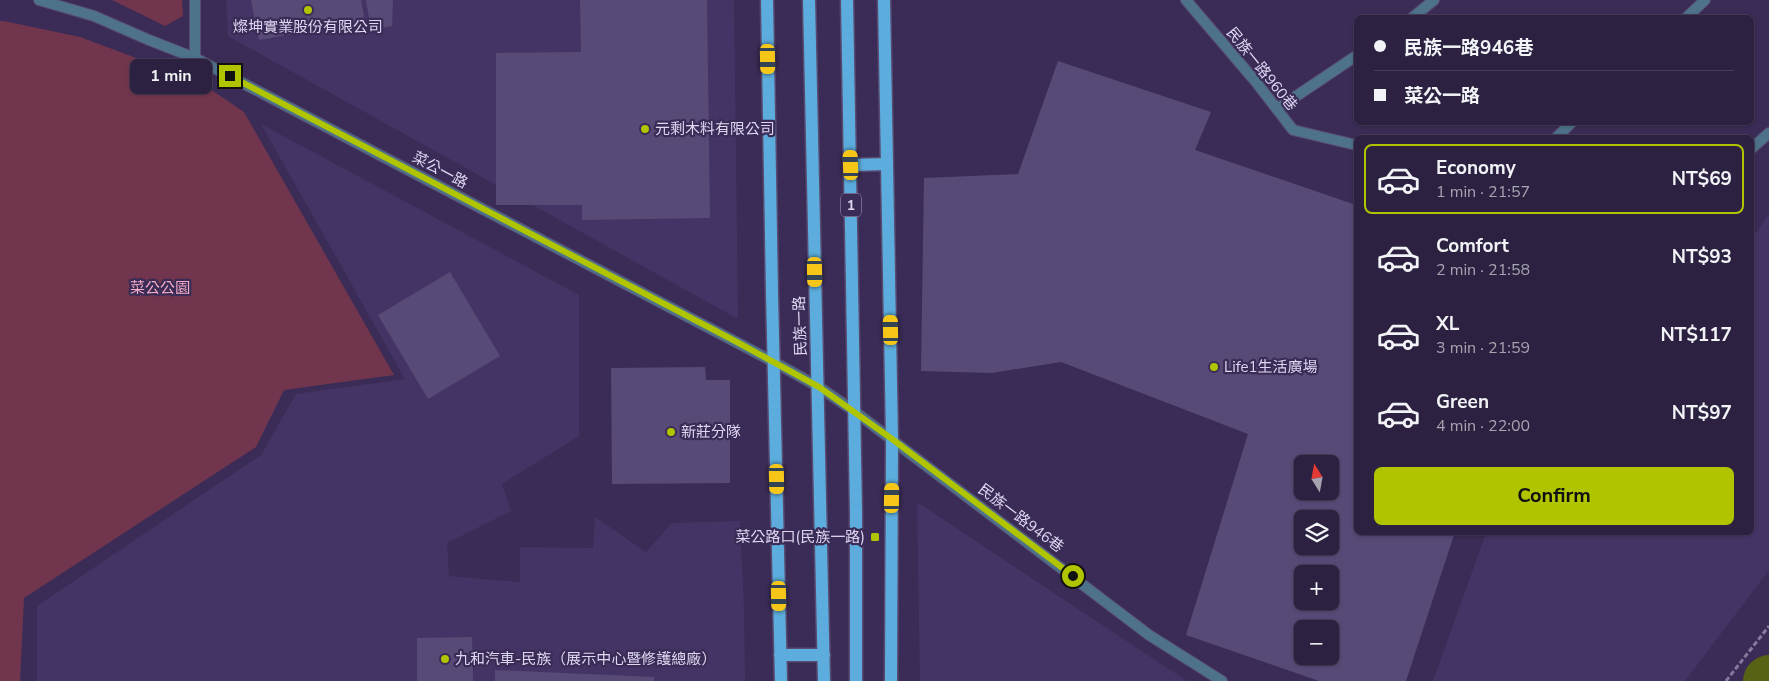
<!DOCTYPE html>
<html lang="en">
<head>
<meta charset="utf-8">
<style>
  :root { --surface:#2c2140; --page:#382e4b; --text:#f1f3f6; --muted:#a6a3b1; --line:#483e59; --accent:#b0c500 }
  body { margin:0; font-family:"Nunito Sans","Noto Sans TC",sans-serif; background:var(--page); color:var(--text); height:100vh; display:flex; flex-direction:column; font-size:19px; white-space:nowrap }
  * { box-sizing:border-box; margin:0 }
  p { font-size:16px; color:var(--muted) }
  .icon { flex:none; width:28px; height:28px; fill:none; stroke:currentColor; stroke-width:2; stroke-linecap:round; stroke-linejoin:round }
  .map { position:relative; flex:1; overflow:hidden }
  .panel { position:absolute; left:1354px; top:135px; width:400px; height:400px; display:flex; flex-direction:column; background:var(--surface); border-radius:8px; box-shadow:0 1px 4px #0004,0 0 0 1px var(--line) }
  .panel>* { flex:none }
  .guide { position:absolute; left:1354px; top:15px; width:400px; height:110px; border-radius:8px; box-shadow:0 1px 4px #0004,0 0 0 1px var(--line); display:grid; align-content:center; height:110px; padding:0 20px; background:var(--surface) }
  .needle { width:32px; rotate:349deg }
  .fabs { position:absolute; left:1294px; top:455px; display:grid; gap:10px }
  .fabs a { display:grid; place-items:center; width:45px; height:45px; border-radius:8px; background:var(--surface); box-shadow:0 1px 4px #0004,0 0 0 1px var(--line); font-size:25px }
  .end { position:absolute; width:22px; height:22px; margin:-11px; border:6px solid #b0c500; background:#111; box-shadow:0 0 0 2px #111 }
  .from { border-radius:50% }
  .bubble { position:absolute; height:35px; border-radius:8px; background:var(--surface); box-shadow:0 1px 4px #0004,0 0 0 1px var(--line); font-size:16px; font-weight:700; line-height:35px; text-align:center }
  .car { position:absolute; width:15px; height:30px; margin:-15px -8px; border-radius:6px; box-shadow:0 0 4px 1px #0007; background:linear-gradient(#f5c518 24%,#345 0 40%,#f5c518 0 76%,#345 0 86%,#f5c518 0) }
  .guide b { display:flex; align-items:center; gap:18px; height:48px; font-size:19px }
  .guide b+b { border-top:1px solid var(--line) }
  .guide i { width:12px; height:12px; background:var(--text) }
  ul { padding:9px 0 0; list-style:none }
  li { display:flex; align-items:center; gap:15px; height:70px; margin:0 10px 8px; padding:0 10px; border:2px solid transparent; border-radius:8px }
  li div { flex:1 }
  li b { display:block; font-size:19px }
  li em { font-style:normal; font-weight:700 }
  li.active { border-color:var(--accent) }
  li>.icon { width:45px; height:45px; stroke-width:1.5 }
  .button { display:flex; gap:10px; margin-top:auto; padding:10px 20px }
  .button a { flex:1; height:58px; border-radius:8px; background:var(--accent); color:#111; font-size:20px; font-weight:700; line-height:58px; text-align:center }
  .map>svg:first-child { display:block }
  .built { fill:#443465 }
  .green { fill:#71364d }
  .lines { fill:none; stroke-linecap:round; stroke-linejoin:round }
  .river { stroke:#586214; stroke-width:50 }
  .building { fill:#584a77; fill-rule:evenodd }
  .service-casing { stroke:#584b72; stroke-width:12 }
  .minor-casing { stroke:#584b72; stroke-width:12 }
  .primary-casing { stroke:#584b72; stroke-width:15 }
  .path { stroke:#857a9d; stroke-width:3; stroke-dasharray:5 2.5; stroke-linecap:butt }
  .service { stroke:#4d7289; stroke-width:10 }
  .minor { stroke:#4d7289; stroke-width:10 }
  .primary { stroke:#5caddd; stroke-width:12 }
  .route { stroke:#b0c500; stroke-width:6 }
  .poi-dot { fill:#b0c500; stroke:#3a2c56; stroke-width:2 }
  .labels { text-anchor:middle; stroke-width:4.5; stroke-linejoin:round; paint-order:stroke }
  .shield { fill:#3a2c56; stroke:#ada4c3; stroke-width:1 }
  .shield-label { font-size:14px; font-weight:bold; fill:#ded7f2 }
  .poi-label { font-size:15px; fill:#ded7f2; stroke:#3a2c56; text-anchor:start }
  .street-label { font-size:15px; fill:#ded7f2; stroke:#3a2c56 }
  .park-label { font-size:15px; fill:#f6abc5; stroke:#3a2c56 }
</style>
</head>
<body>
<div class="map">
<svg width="1769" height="681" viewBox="0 0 1769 681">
  <rect width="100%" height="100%" fill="#3a2c56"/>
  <!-- built -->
  <path class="built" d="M226,0h508l4,319 -510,-283z
    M261,124l318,171v141l-77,48 9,27 -64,32 2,33 71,6v-35l73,1 2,-31 51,35 26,-29 68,-2 4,89 1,71h-708v-75l224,-151 35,-61 109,-15z
    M1769,214v356l-84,111h-252l53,-148 265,-1v-292z
    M917,502l270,179h-267z"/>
  <!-- green -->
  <path class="green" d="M112,0h70l1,16 -18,10z
    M0,21h4l76,16 118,44 46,31 150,263 -110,15 -28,57 -232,151 -4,83h-20z"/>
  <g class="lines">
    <!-- river -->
    <path class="river" d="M1768,681l1,-1"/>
  </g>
  <!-- building -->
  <path class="building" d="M251,0h110l4,21 -106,19z
    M366,0h27l-1,26 -21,4z
    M580,0h127l3,218 -128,2v-15h-86v-152l85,-1z
    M1058,61l153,51 -16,38 161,55v327h99l-49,149h-87l-133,-46 62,-201 -187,-72 -69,11 -71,-2 3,-193 94,-4zM1302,464h28v27h-28zM1302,519h28v27h-28zM1302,574h28v27h-28zM1302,629h28v27h-28z
    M450,272l50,84 -72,43 -50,-84z
    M705,367l1,13h24v103l-118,1 -1,-116z
    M472,637l1,44h-56v-43z
    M495,670l159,7v4h-159z"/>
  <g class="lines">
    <defs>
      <path id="service" d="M195,0v58
        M1186,0l70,82 37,48 63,15
        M1412,18l22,-18
        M1686,18l19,-18
        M1277,109l79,-53
        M1556,138l16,-16
        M1751,149l18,-16
        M854,411l295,224 73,46"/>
      <path id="minor" d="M39,0l55,16 55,24 46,18 579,304 45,25 35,24"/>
      <path id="primary" d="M767,0l5,293 9,388
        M809,0l15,681
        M847,0l9,513v168
        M884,0l8,439 -1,242
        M851,165l36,-1
        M780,655h44"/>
    </defs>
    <!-- service casing -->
    <use href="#service" class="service-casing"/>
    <!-- minor casing -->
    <use href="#minor" class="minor-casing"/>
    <!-- primary casing -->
    <use href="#primary" class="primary-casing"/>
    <!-- path -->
    <path class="path" d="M1726,681l43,-55"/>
    <!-- service -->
    <use href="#service" class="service"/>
    <!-- minor -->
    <use href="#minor" class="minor"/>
    <!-- primary -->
    <use href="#primary" class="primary"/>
  </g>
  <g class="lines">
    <!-- route -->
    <path class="route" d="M230,76l505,265 84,46 73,52 181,137"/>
  </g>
  <!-- markers -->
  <g class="poi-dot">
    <circle cx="308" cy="10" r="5"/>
    <circle cx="645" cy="129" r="5"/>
    <circle cx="1214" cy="367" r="5"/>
    <circle cx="671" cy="432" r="5"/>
    <rect x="870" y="532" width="10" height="10" rx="2.5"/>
    <circle cx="445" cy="659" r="5"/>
  </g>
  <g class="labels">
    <!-- shield labels -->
    <rect class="shield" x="841" y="193.5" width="20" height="23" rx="4"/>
    <g class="shield-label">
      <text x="851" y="210">1</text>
    </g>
    <!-- poi labels -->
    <g class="poi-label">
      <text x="308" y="32" text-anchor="middle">燦坤實業股份有限公司</text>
      <text x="655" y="134">元剩木料有限公司</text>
      <text x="1224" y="372">Life1生活廣場</text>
      <text x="681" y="437">新莊分隊</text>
      <text x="865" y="542" text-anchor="end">菜公路口(民族一路)</text>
      <text x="455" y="664">九和汽車-民族（展示中心暨修護總廠）</text>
    </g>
    <!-- street labels -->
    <g class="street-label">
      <text transform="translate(1262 69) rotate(51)" y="5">民族一路960巷</text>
      <text transform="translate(440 170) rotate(28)" y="5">菜公一路</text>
      <text transform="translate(800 326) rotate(-92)" y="5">民族一路</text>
      <text transform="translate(1021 518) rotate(37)" y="5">民族一路946巷</text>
    </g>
    <!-- park labels -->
    <g class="park-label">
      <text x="160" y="293">菜公公園</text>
    </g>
  </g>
</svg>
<div class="fabs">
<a><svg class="needle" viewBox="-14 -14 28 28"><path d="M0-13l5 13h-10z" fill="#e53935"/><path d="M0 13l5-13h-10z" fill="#a6a3b1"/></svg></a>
<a><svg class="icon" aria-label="layers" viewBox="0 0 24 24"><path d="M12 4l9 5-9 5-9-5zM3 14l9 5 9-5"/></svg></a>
<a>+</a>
<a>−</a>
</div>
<i class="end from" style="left:1073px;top:576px"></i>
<i class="end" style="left:230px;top:76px"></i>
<div class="bubble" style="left:130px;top:59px;width:82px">1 min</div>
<i class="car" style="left:768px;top:59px;rotate:179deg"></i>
<i class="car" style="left:851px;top:165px;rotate:358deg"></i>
<i class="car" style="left:815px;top:272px;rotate:179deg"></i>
<i class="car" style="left:891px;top:330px;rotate:359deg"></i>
<i class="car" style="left:777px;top:479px;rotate:179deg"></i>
<i class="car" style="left:892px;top:498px;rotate:1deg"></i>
<i class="car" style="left:779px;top:596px;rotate:179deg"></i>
<div class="guide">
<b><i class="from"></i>民族一路946巷</b>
<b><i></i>菜公一路</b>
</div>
<section class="panel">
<ul>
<li class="active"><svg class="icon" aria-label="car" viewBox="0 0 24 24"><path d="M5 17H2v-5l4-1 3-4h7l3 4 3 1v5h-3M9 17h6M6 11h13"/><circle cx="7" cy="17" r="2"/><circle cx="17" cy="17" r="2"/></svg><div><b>Economy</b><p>1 min · 21:57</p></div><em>NT$69</em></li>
<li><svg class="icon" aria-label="car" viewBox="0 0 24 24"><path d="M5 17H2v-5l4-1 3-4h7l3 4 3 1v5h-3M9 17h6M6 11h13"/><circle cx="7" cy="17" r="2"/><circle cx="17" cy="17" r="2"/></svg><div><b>Comfort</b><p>2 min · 21:58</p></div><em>NT$93</em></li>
<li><svg class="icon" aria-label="car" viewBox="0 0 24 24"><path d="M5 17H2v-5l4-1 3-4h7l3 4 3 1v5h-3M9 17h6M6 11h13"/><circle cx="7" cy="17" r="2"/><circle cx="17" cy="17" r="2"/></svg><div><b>XL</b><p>3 min · 21:59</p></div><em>NT$117</em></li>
<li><svg class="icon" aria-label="car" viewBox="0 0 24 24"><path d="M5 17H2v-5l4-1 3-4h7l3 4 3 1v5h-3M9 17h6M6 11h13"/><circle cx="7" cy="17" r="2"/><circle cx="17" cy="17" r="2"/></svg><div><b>Green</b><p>4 min · 22:00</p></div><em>NT$97</em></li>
</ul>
<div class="button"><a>Confirm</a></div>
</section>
</div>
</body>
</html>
